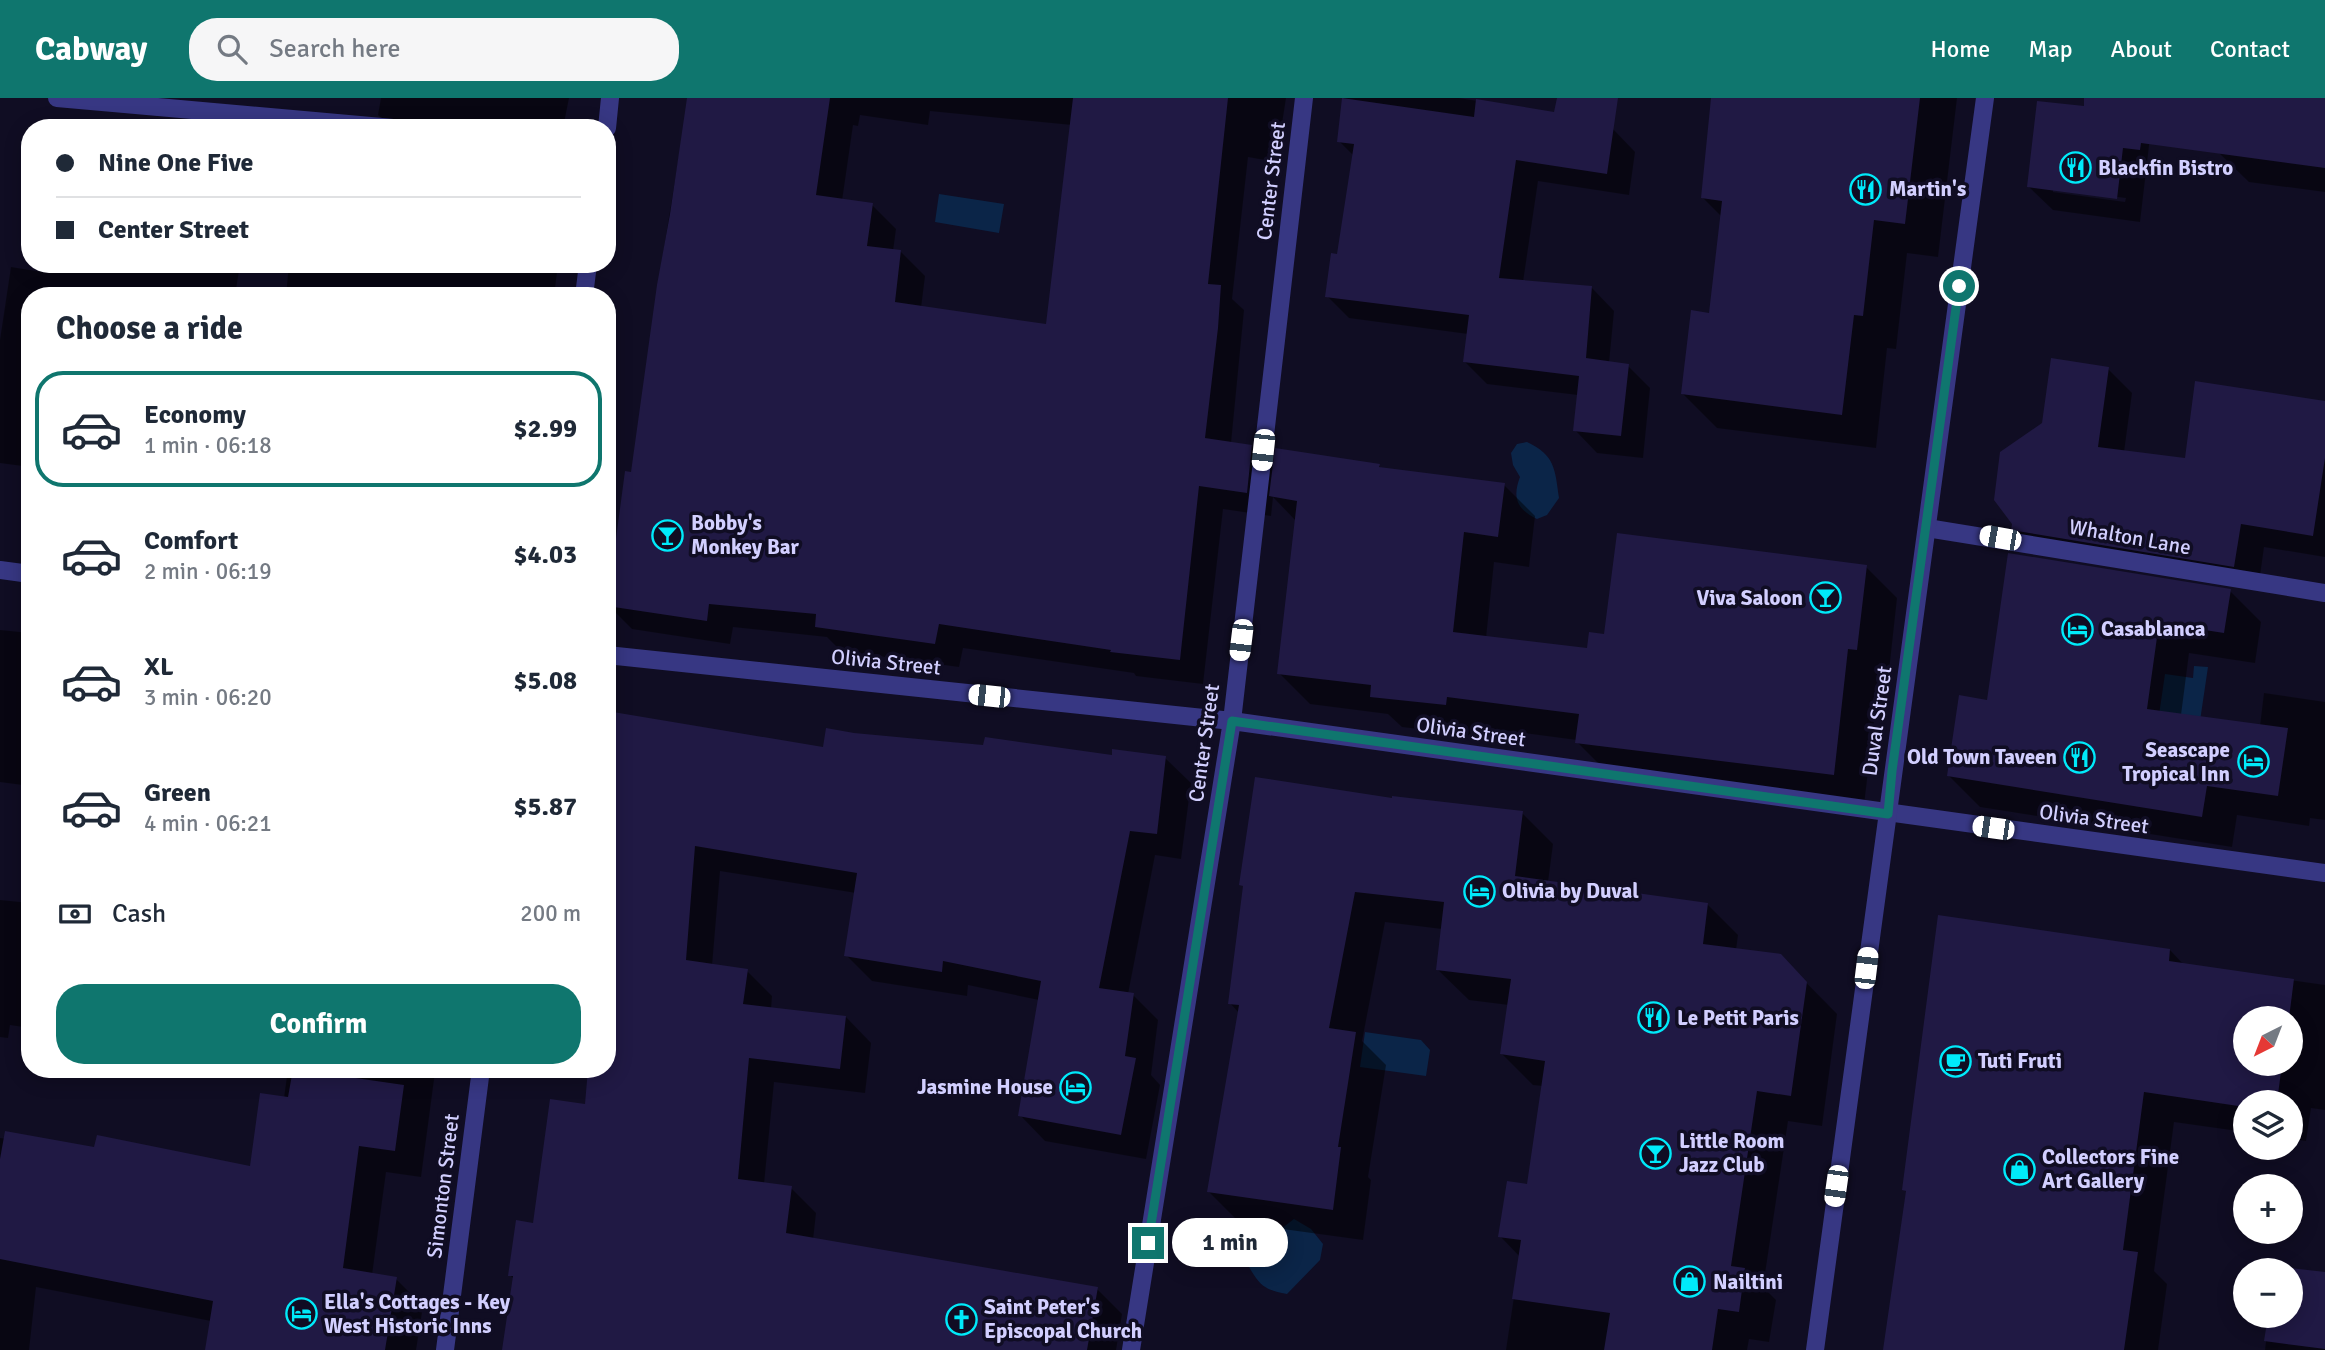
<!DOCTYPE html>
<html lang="en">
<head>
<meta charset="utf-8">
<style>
  :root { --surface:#fff; --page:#f6f6f7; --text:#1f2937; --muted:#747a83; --line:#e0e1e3; --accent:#0f766e }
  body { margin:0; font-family:Signika,sans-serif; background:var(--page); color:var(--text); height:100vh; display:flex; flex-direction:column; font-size:26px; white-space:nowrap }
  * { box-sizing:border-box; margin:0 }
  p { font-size:23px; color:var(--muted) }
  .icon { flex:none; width:38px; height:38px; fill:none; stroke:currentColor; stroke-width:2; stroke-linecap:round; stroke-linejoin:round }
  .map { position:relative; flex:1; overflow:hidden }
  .sheet { position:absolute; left:21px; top:189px; width:595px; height:791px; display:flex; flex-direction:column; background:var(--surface); border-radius:28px; box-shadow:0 4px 18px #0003 }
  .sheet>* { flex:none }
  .banner { position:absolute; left:21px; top:21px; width:595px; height:154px; border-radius:28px; box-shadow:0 4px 18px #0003; display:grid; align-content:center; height:154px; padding:0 35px; background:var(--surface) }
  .needle { width:46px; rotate:222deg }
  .tools { position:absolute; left:2233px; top:908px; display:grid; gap:14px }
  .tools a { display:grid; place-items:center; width:70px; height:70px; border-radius:50%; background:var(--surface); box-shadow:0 4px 18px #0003; font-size:35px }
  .end { position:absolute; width:32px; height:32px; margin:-16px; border:9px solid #0f766e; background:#fff; box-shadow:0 0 0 4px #fff }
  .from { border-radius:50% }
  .bubble { position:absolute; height:49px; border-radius:24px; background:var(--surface); box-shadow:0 4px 18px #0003; font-size:23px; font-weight:700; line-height:49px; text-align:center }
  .car { position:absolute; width:21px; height:42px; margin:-21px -10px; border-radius:9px; box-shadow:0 0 5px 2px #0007; background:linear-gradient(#fff 24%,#345 0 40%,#fff 0 76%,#345 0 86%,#fff 0) }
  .banner b { display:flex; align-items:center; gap:24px; height:66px; font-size:26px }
  .banner b+b { border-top:2px solid var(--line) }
  .banner i { width:18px; height:18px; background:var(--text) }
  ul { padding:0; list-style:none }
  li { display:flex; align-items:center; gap:21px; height:116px; margin:0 14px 10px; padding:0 21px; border:4px solid transparent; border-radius:28px }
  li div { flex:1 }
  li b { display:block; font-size:26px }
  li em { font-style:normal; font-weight:700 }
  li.on { border-color:var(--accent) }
  li>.icon { width:63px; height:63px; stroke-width:1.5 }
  h2 { padding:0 35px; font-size:32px; line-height:84px }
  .pay { display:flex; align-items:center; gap:18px; height:77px; padding:0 35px; font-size:26px }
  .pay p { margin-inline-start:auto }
  .button { display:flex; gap:14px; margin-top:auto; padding:14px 35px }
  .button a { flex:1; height:80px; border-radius:28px; background:var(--accent); color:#fff; font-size:28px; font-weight:700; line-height:80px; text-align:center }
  header { display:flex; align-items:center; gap:42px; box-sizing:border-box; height:98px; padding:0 35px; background:var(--accent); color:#fff }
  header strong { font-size:33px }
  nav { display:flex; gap:38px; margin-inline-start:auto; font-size:24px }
  .search { width:490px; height:63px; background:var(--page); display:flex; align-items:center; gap:18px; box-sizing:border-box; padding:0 24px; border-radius:28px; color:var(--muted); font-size:26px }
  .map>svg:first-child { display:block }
  .water { fill:#0b2548 }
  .shadow { fill:#0007; fill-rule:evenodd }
  .building { fill:#201944 }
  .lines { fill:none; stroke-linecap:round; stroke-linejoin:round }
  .service { stroke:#373783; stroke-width:18 }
  .minor { stroke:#373783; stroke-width:18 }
  .tertiary { stroke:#373783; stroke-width:18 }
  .route { stroke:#0f766e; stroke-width:9 }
  .labels { text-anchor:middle; stroke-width:7; stroke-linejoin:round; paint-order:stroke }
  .poi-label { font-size:21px; font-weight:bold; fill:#d2cfff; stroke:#100d23; text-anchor:start }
  .street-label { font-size:21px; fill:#d2cfff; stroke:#100d23 }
</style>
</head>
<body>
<header>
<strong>Cabway</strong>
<div class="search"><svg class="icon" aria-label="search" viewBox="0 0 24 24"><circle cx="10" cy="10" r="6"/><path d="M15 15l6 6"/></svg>Search here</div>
<nav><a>Home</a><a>Map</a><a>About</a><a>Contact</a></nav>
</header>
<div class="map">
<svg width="2325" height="1252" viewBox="0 0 2325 1252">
  <rect width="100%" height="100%" fill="#100d23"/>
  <!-- water -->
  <path class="water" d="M939,96l65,10 -5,29 -64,-11z
    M1527,344c28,13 28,27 32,56l-12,17 -10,4c-20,-10 -25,-21 -17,-42l-7,-12 -2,-12 6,-9z
    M2194,568l14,1 -8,54 -41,-6 6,-41 28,4z
    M1365,934l56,8 9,10 -4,26 -66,-9z
    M1294,1121l17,10 12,15 -3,16 -33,34c-22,-4 -27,-8 -38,-27 11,-21 26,-34 45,-48z"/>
  <!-- shadow -->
  <path class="shadow" d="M381,0h188l-6,30h-171l-14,-13z
    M692,0h594l-10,64 -28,-5 -16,142 12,11 -13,133 21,3 22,23 105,-3 4,4 121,15 31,31 -6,51 -35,-5 -8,76 102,12 18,-14 260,-69 31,31 -9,82 -9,-1 -15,126 -256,-32 -31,-31v-2l-100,-13 -1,9 -74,-9 -14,-13 -78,-10 -31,-31 17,-152 -23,-24 -2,19 -48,-7 -20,175 -67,-8 -2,-3 -171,-25 -4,19 -118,-16 -14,-14 -94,-10 -3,17 -98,-15 -24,-24 25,-131 25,-189 29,-178zM930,13l142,14 -24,201 -127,-18 4,-32 -24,-24 -8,-1 3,-22 -24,-24 -30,-4 11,-76 5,1 2,-11 68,10z
    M1344,0h115l132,21 22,10 22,23 -6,43 -91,-14 -15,101 69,6 22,23 -5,52 19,3 22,22 -7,70 -46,-5 -22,-23 3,-35 -91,-11 -23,-23 4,-27 -119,-16 -22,-22 12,-40 15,-100 -15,-15z
    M1746,0h211l-19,159 -31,-4 -11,96 -9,-1 -11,100 -159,-20 -34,-34 28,-80 11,-97 -20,-20z
    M2227,0h98v94l-76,-10 -30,-29z
    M2039,5l111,34 -10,85 -87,-12 -24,-23zM2053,91l73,9 -1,4 -72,-10z
    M78,23l34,7h-35z
    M50,166h190l-5,32h-205v171l-30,-4v-123l11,-73 37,6z
    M289,166h269l-4,32h-136l-36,-5 -1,5h-95z
    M2108,271l24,24 -8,59 62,8 139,-57v154l-61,-10 -6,43 -221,-36 -24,-24 30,-106z
    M2010,457l220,36 31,31 -6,41 -66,-10 -8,62 79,11 4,-33 61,9v118l-15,-2 -1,8 -72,-11 -5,32 -252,-40 -31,-31 40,-74z
    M0,532l30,3v153l-30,-4z
    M607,614l218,37 29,-15 259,23 52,1 26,25 -10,76 -26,-4 -27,139 5,1 25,25 -7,55 9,10 -14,74 -101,-18 -25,-26 19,-115 -71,-15 -1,11 -95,-15 -26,-26 10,-62 -136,-22 -8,95 35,5 25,25 -1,13 75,8 25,26 -6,50 -91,-11 -10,102 27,4 25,25 -3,27 284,49 25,25 -6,36h-612l11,-70 -5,-5 76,-169 21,-37z
    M1393,702l129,13 31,31 -5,38 159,22 31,31 -2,15 44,6 57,58 -15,112 -34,-5 -25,166 13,13 -7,42 -20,-3 -2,11h-241l14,-93 -20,-21 28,-50 15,-100 -10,-1 -31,-31 7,-49 -40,-5 -31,-30 4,-41 -57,-7 -23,119 24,24 -18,112 3,3 -8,60 -123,-17 -31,-31 30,-179 -9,-10 15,-115 -4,-4z
    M0,802l30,3v125l-20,-3 -2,13 -8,-1z
    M2170,852l14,15 141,20v125l-14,-2 -5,33 -15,-2v-37h-46v30l-71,-10 -20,149 13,13 -9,66h-274l23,-157 -3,-4zM2245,920h46v46h-46z
    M288,971h164l-1,6 -16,-3 -14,105 -35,-5 -14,103 24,4 27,27 -7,44h-209l4,-29 -175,-34 -7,63h-29v-212l251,30 33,-70z
    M2276,1170l49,6v76h-60l4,-34h22v-46h-16z"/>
  <!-- building -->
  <path class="building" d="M687,0h143l-14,97 57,8 -6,43 34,4 -6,52 151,22 27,-226h155l-20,186 13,1 -3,43 -13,110 47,7 -5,48 -48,-7 -19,174 -70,-8 1,-2 -172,-26 -4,20 -120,-17 1,-13 -107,-10 -2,17 -100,-15 18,-135 6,1 26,-187 13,-71z
    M1342,0l132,19 2,-18 78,13 3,-14h61l-11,76 -91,-14 -17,118 93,8 -6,72 43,6 -8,72 -48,-5 6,-55 -116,-14 6,-47 -144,-18 6,-44 6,1 17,-110 -17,-2z
    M1711,0h209l-15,126 -31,-4 -11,96 -9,-1 -12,100 -161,-21 10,-84 18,3 13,-112 -21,-3z
    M2084,0h241v70l-184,-25 -1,7 -17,-2 -6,51 -90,-12 10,-86 47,5z
    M2051,260l58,9 -11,80 87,11 10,-77 130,20v57l-12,78 -72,-12 -7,43 -223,-37 1,-6 -18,-24 6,-48 42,-29z
    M1275,350l105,16 -1,3 126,16 -7,54 -34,-5 -11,100 134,16 2,-16 15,2 13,-101 250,32 -10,85 -9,-1 -14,126 -259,-32 4,-29 -132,-17 -1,8 -76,-8 1,-12 -94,-11 20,-173 -28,-5z
    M2008,455l223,36 -7,44 -65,-10 -12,86 141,19 -10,68 -71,-10 -5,31 -255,-41 12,-81 28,5z
    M607,613l216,36 3,-19 28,5 129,12 2,-8 127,18v-6l54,7 -9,78 -27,-3 -31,157 35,5 -9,63 11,2 -15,77 -103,-19 23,-135 -98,-20 -1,11 -98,-16 13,-83 -162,-27 -9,114 62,9 -5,35 103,12 -6,53 -91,-11 -11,121 54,7 -6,47 312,54 -11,63h-585l11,-74h-5l8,-56 17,3 17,-124 35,5 3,-35h19z
    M1255,679l137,21v-2l131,15 -8,65 193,27 -5,41 78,10 26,28 -16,114 -34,-5 -26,175 14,2 -6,44 -21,-3 -6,41h-108l6,-37 -98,-14 9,-59 -23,-3 9,-56 20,3 18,-123 -45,-7 11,-75 -75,-9 8,-68 -89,-10 -26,136 27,4 -18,115h3l-8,63 -126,-18 32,-187 -11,-1 15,-118 -4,-1z
    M1938,817l232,34 -1,12 125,18 -5,39h-44v46h37l-5,38h-32v5l-101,-15 -21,158 15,2 -14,98h-241l23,-159 -4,-1z
    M293,971l111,16 -9,66 -36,-5 -16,122 54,9 -12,73h-180l8,-49 -213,-42v-100l5,-28 89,16 3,-12 153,31 10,-73 28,4z
    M2274,1168l51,6v77l-61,-8 4,-25h23v-46h-17z"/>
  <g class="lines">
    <!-- service -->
    <path class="service" d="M1927,430l398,65"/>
    <!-- minor -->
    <path class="minor" d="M57,0l336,30
      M0,472l30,4
      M607,557l625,66 1093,152
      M1131,1252l101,-629 72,-623"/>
    <!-- tertiary -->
    <path class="tertiary" d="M607,30l3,-30
      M584,198l4,-32
      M445,1252l36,-281
      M1815,1252l170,-1252"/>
  </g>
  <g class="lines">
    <!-- route -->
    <path class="route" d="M1148,1145l84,-522 656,93 4,-43 67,-485"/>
  </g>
  <!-- icons -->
  <defs>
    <symbol id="restaurant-ring" viewBox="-11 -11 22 22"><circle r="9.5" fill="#100d23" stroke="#00eafa" stroke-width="1.5"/><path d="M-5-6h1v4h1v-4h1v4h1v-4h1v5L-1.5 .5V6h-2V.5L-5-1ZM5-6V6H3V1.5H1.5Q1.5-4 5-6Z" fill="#00eafa"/></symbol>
    <symbol id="bar-ring" viewBox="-11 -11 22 22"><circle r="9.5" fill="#100d23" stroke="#00eafa" stroke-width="1.5"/><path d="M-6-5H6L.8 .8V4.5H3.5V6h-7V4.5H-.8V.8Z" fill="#00eafa"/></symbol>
    <symbol id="hotel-ring" viewBox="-11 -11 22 22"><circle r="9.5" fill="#100d23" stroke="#00eafa" stroke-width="1.5"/><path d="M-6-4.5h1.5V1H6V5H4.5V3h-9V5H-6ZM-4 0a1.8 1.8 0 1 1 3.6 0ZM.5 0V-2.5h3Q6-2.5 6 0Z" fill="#00eafa"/></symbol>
    <symbol id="cafe-ring" viewBox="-11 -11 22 22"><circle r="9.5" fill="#100d23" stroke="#00eafa" stroke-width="1.5"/><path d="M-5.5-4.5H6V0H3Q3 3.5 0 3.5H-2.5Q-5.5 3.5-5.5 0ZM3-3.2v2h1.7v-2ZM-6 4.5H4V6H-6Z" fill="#00eafa"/></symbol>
    <symbol id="shop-ring" viewBox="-11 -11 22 22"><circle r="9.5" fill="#100d23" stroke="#00eafa" stroke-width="1.5"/><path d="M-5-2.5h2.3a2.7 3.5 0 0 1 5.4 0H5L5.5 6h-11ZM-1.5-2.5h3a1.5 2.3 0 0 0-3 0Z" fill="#00eafa"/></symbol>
    <symbol id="church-ring" viewBox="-11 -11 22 22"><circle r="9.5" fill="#100d23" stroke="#00eafa" stroke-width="1.5"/><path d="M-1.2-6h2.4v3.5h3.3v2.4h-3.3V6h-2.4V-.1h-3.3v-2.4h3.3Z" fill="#00eafa"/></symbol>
  </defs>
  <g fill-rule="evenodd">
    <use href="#restaurant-ring" x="2058" y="52" width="35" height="35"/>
    <use href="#restaurant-ring" x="1848" y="74" width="35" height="35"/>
    <use href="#bar-ring" x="650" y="420" width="35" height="35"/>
    <use href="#bar-ring" x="1808" y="482" width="35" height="35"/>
    <use href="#hotel-ring" x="2060" y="514" width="35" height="35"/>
    <use href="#restaurant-ring" x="2062" y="642" width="35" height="35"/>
    <use href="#hotel-ring" x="2236" y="646" width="35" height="35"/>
    <use href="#hotel-ring" x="1462" y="776" width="35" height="35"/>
    <use href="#restaurant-ring" x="1636" y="902" width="35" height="35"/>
    <use href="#cafe-ring" x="1938" y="946" width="35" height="35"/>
    <use href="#hotel-ring" x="1058" y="972" width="35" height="35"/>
    <use href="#bar-ring" x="1638" y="1038" width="35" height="35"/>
    <use href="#shop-ring" x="2002" y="1054" width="35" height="35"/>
    <use href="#shop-ring" x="1672" y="1166" width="35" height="35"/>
    <use href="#hotel-ring" x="284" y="1198" width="35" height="35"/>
    <use href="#church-ring" x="944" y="1204" width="35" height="35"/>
  </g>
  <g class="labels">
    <!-- poi labels -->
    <g class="poi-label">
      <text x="2098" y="77">Blackfin Bistro</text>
      <text x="1889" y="98">Martin's</text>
      <text x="691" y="432">Bobby's<tspan x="691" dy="24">Monkey Bar</tspan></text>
      <text x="1803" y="507" text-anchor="end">Viva Saloon</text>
      <text x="2101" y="538">Casablanca</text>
      <text x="2230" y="659" text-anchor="end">Seascape<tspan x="2230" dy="24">Tropical Inn</tspan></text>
      <text x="2057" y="666" text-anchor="end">Old Town Taveen</text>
      <text x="1502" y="800">Olivia by Duval</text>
      <text x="1677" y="927">Le Petit Paris</text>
      <text x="1978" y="970">Tuti Fruti</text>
      <text x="1053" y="996" text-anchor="end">Jasmine House</text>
      <text x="1679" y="1050">Little Room<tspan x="1679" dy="24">Jazz Club</tspan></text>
      <text x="2042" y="1066">Collectors Fine<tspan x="2042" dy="24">Art Gallery</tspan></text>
      <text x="1713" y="1191">Nailtini</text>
      <text x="324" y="1211">Ella's Cottages - Key<tspan x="324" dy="24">West Historic Inns</tspan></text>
      <text x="984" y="1216">Saint Peter's<tspan x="984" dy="24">Episcopal Church</tspan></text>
    </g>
    <!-- street labels -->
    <g class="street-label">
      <text transform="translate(1271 83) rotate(-83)" y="7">Center Street</text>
      <text transform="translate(2130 439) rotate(10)" y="7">Whalton Lane</text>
      <text transform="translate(886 564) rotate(6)" y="7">Olivia Street</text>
      <text transform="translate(1877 623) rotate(-82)" y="7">Duval Street</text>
      <text transform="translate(1471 634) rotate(8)" y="7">Olivia Street</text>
      <text transform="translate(1204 645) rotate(-82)" y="7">Center Street</text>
      <text transform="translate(2094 721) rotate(8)" y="7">Olivia Street</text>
      <text transform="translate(443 1088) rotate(-83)" y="7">Simonton Street</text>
    </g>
  </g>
</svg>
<div class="tools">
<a><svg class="needle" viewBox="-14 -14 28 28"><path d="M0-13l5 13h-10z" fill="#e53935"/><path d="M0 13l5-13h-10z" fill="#747a83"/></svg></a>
<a><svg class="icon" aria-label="layers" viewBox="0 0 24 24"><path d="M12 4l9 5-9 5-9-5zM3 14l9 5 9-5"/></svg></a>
<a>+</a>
<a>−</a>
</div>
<i class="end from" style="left:1959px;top:188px"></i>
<i class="end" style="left:1148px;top:1145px"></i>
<div class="bubble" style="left:1172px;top:1120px;width:116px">1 min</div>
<i class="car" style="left:1263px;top:352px;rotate:186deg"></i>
<i class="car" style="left:2000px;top:440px;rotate:280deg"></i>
<i class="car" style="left:1241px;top:542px;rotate:187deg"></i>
<i class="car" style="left:989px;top:598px;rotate:276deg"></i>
<i class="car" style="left:1993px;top:730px;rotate:278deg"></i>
<i class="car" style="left:1866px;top:870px;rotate:7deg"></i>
<i class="car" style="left:1836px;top:1088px;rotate:188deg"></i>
<div class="banner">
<b><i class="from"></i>Nine One Five</b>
<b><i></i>Center Street</b>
</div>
<section class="sheet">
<h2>Choose a ride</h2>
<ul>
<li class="on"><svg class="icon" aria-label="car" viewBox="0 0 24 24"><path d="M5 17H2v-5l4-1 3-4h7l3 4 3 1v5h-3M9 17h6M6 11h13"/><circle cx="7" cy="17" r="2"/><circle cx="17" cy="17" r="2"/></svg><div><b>Economy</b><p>1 min · 06:18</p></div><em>$2.99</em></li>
<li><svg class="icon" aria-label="car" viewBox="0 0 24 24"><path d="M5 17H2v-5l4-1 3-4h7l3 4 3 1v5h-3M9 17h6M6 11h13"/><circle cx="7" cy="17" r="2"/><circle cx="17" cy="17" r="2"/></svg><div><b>Comfort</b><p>2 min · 06:19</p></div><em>$4.03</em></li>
<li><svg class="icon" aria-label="car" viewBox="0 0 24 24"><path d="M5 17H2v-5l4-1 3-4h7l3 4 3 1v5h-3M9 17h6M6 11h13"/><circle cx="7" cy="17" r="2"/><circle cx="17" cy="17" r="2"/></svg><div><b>XL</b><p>3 min · 06:20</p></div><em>$5.08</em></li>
<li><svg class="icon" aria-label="car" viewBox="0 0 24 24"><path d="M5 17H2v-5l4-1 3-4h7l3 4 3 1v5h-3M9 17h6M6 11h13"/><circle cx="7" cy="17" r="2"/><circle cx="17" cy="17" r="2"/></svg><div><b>Green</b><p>4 min · 06:21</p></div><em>$5.87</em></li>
</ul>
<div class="pay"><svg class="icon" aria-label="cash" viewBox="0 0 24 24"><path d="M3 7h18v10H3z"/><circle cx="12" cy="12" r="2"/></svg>Cash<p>200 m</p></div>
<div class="button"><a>Confirm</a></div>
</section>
</div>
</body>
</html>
